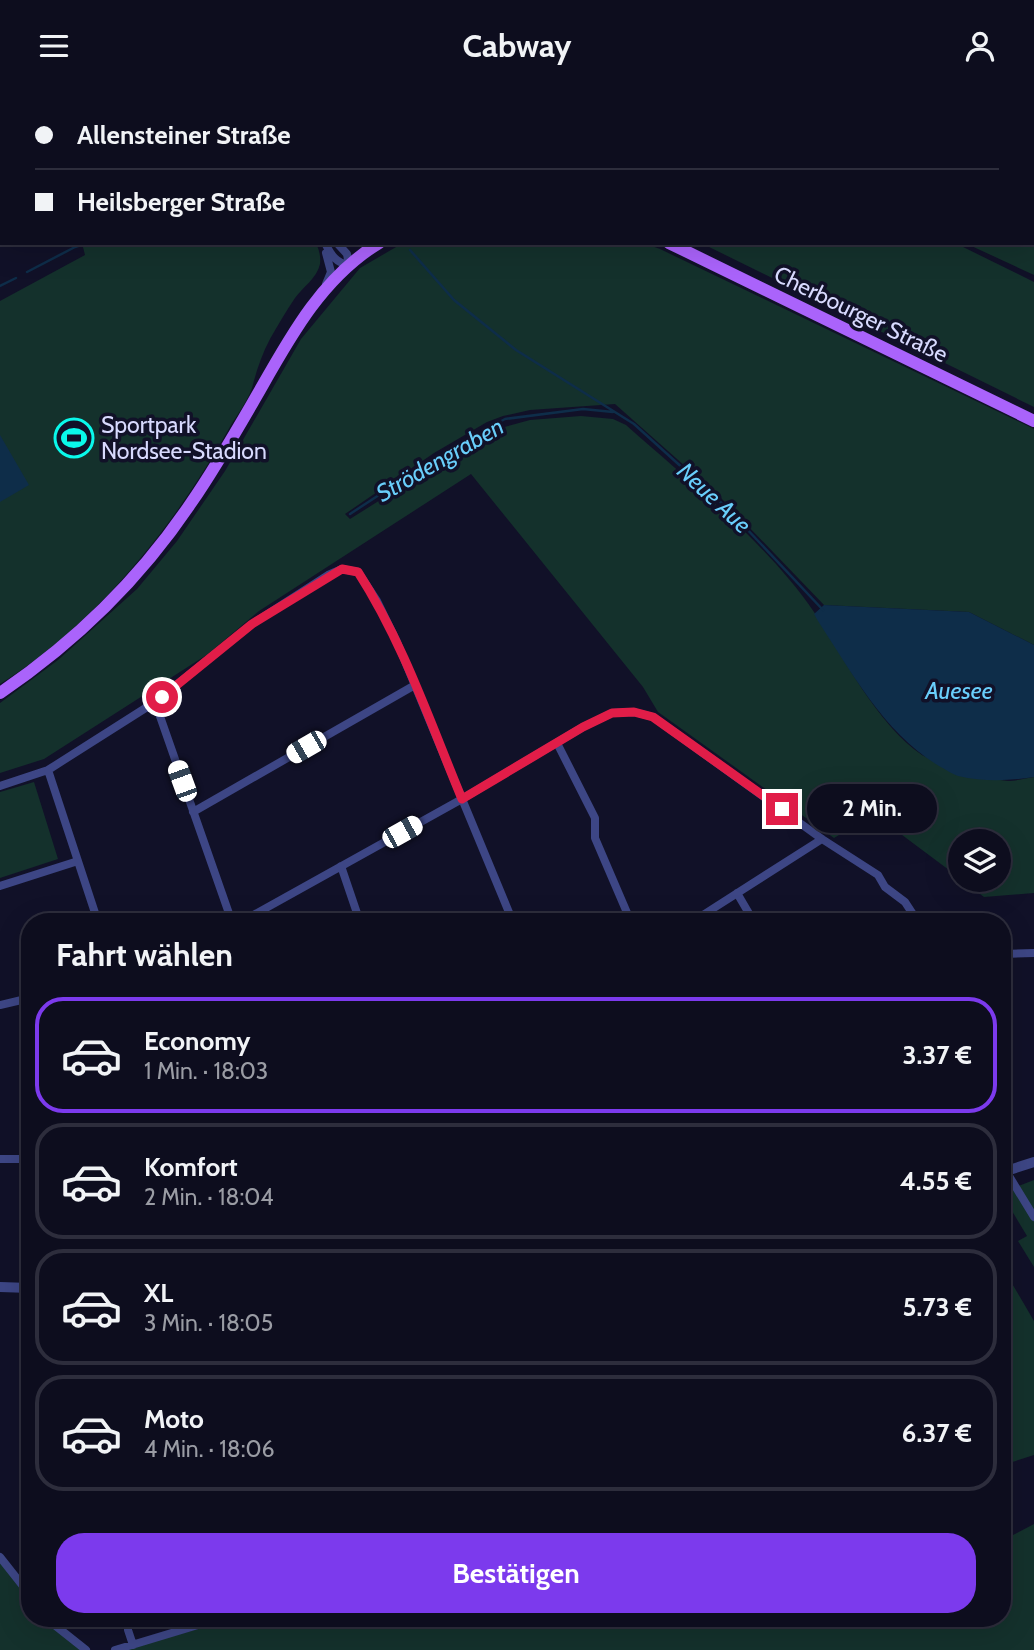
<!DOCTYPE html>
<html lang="de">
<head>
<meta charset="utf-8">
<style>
  :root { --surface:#0d0d1e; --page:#161627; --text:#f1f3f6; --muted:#9a9ca4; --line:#2d2d3c; --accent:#7c3aed }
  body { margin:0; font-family:Cabin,sans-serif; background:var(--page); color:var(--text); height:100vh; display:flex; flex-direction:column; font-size:26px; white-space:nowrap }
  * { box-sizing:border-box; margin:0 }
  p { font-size:23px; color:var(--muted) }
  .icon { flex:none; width:38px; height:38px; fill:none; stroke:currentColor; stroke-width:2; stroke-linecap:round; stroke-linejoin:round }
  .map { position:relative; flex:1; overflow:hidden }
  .sheet { position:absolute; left:21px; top:822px; width:990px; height:714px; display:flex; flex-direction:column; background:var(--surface); border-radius:28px; box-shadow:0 7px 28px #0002,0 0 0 2px var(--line) }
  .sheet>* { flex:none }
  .hud { position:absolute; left:0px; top:0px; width:1034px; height:154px; box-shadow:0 7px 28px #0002,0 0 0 2px var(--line); display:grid; align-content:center; height:154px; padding:0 35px; background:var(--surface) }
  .fabs { position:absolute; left:948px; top:738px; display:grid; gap:14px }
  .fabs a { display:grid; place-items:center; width:63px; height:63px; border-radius:50%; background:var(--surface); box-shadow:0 7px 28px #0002,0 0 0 2px var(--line); font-size:35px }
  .end { position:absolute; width:32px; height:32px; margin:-16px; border:9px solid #e11d48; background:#fff; box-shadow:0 0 0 4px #fff }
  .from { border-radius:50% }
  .bubble { position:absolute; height:49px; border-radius:24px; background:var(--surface); box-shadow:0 7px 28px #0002,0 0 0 2px var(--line); font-size:23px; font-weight:700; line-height:49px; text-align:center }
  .car { position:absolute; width:21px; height:42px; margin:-21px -10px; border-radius:9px; box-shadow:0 0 5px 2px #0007; background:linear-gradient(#fff 24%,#345 0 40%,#fff 0 76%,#345 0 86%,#fff 0) }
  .hud b { display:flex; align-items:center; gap:24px; height:66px; font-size:26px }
  .hud b+b { border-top:2px solid var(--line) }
  .hud i { width:18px; height:18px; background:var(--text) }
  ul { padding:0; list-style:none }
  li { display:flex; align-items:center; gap:21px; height:116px; margin:0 14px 10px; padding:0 21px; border:4px solid var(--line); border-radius:28px }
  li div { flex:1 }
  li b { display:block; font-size:26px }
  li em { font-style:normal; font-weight:700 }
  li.selected { border-color:var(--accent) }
  li>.icon { width:63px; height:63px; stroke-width:1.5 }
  h2 { padding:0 35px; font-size:32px; line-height:84px }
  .cta { display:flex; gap:14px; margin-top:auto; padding:14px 35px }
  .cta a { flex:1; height:80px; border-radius:28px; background:var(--accent); color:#fff; font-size:28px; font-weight:700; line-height:80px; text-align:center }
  header { display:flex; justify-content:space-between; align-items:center; height:91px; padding:0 35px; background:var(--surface); font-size:32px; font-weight:700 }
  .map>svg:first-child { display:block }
  .green { fill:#14312c }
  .water { fill:#0e2d49 }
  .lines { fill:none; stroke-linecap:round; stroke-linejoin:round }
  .stream { stroke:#0e2d49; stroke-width:2.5 }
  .minor { stroke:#3d4685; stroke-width:8 }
  .tertiary { stroke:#3d4685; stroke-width:10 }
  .primary { stroke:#aa63fb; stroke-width:12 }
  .route { stroke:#e11d48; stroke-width:9 }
  .labels { text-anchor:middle; stroke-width:7; stroke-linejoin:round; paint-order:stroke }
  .street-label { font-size:23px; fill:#d8dafe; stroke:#111128 }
  .poi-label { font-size:23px; fill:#d8dafe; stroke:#111128; text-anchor:start }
  .water-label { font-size:24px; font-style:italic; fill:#69cefb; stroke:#111128 }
</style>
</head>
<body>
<header><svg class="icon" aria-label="menu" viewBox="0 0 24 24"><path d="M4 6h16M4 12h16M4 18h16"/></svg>Cabway<svg class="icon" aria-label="person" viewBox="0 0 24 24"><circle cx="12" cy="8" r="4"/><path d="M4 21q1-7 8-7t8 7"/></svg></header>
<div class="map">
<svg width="1034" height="1559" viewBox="0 0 1034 1559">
  <rect width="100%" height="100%" fill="#111128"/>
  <!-- green -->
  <path class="green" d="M21,0h165l1,2h-165z
    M329,0h298l4,2h-302z
    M898,0h136v184l-69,-32h67v-150z
    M82,152h234c3,7 5,13 4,21 -3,14 -17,23 -25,34 -9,13 -17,27 -25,41 -8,15 -14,33 -18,49 -4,12 -14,26 -21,37 -55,99 -134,199 -231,259v-383l85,-46z
    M403,152h240l17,6 374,180v216l-65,-33 -145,-7 -103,-107 -106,-94 -85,6 -27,6 -16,6 -53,31 -89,61 5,5 140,-88 40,-11 51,-4 32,3 13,6c63,56 141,118 188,187 29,44 64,114 108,143 9,6 75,26 86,26 8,0 18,-3 26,-4v116l-50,4 -22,-17h37v-38h-38v37l-87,-65 -40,24 -176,-126 -15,-25 -172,-213 -212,137 -51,43 -164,105 -44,14v-70l58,-43 79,-71 40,-48 48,-70 76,-132 59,-71z
    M701,152h254l79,39v125z
    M34,691l24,77 -58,19v-86z
    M1034,1089v87l-16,-26 9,-5 -24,-40v-4z
    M1003,1177l31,53v134l-28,9h-3z
    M1003,1428l10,16 21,-11v126h-912l113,-31h768z
    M0,1469l30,38v21h15l39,31h-84z"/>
  <!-- water -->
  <path class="water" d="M0,344l29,50 -29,17z
    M824,514l145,7 65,33v132c-25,4 -50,5 -76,-1 -6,-2 -13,-7 -19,-10 -54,-32 -87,-93 -121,-145l-4,-7z"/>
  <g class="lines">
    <!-- stream -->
    <path class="stream" d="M200,0l1,2
      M135,152h8
      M410,159l44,50 62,50 118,74 94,85 95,101
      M27,181l48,-25 12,-4
      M0,195l16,-8
      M350,423l87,-57 68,-38 78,-10 30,3"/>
    <!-- minor -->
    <path class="minor" d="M323,0v2
      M325,152c6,12 11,20 24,22l-2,-11 -10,-11
      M354,152h20
      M326,162l5,19 -5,12
      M155,611l77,220
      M557,652l38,75v20l36,84
      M48,679l50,152
      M0,695l48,-16 107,-68 97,-78 76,-49 14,-6 16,3 19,29 20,41 116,280
      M193,721l222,-127
      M341,775l19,56
      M0,795l78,-25
      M737,802l17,29
      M241,831l221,-123 121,-72 29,-14 22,-1 19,5 169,122 56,36 7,12 20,15 13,20
      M692,831l130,-83
      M1003,863l31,-1
      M0,914l30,-7
      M0,1068h30
      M1003,1075l31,51
      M0,1466l30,38
      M47,1528l39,31
      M128,1528v11l5,15
      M115,1559l103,-31"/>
    <!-- tertiary -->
    <path class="tertiary" d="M1003,1081l31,-10
      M0,1196l30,1"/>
    <!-- primary -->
    <path class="primary" d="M669,152l365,178
      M0,602c75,-51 140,-114 191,-190 25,-36 47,-75 69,-113 31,-55 63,-113 119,-147"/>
  </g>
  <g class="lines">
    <!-- route -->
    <path class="route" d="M162,606l90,-73 90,-55 16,3c45,70 72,150 104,227l121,-72 29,-14 22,-1 19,5 129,92"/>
  </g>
  <!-- icons -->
  <defs>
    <symbol id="stadium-ring" viewBox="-11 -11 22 22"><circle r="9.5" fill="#111128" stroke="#0af8ea" stroke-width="1.5"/><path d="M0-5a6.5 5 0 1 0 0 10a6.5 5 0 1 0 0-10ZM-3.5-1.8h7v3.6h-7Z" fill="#0af8ea"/></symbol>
  </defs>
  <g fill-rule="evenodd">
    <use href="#stadium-ring" x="52" y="325" width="44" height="44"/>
  </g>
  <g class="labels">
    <!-- street labels -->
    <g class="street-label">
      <text transform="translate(861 223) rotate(26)" y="8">Cherbourger Straße</text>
    </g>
    <!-- poi labels -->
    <g class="poi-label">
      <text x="101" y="342">Sportpark<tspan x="101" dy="26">Nordsee-Stadion</tspan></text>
    </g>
    <!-- water labels -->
    <g class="water-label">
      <text transform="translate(440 369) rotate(-30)" y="8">Strödengraben</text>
      <text transform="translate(714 407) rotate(43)" y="8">Neue Aue</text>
      <text x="959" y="608">Auesee</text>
    </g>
  </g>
</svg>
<div class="fabs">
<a><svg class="icon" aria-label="layers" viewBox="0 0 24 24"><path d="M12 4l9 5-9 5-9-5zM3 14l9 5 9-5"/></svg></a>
</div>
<i class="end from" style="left:162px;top:606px"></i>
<i class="end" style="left:782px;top:718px"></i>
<div class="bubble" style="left:807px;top:693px;width:130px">2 Min.</div>
<i class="car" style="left:306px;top:656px;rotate:240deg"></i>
<i class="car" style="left:182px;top:690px;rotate:340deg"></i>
<i class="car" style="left:402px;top:741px;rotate:61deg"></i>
<div class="hud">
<b><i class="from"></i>Allensteiner Straße</b>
<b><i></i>Heilsberger Straße</b>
</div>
<section class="sheet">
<h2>Fahrt wählen</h2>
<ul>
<li class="selected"><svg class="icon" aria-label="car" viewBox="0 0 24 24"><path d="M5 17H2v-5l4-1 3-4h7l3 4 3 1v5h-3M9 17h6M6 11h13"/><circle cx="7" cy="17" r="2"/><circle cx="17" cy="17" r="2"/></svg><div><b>Economy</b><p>1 Min. · 18:03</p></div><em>3.37 €</em></li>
<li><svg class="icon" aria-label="car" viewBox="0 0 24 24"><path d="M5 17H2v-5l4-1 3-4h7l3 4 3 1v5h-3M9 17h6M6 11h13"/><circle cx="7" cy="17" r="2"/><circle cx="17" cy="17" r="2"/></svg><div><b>Komfort</b><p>2 Min. · 18:04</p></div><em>4.55 €</em></li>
<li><svg class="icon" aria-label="car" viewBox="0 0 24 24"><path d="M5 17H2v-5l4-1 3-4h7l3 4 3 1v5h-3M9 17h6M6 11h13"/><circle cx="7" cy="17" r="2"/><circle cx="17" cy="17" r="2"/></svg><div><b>XL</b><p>3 Min. · 18:05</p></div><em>5.73 €</em></li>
<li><svg class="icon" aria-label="car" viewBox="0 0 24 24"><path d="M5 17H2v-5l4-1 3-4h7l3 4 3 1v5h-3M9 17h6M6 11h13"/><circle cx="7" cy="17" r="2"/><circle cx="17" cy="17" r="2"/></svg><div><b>Moto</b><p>4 Min. · 18:06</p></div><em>6.37 €</em></li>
</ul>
<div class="cta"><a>Bestätigen</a></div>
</section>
</div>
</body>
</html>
